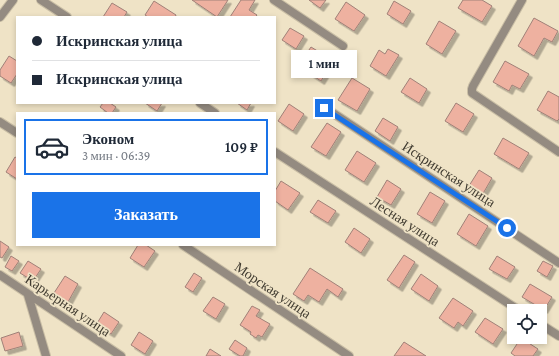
<!DOCTYPE html>
<html lang="ru">
<head>
<meta charset="utf-8">
<style>
  :root { --surface:#fff; --page:#f6f6f7; --text:#1f2937; --muted:#747a83; --line:#e0e1e3; --accent:#1a73e8 }
  body { margin:0; font-family:"Crimson Pro",serif; background:var(--page); color:var(--text); height:100vh; display:flex; flex-direction:column; font-size:15px; white-space:nowrap }
  * { box-sizing:border-box; margin:0 }
  p { font-size:13px; color:var(--muted) }
  .icon { flex:none; width:22px; height:22px; fill:none; stroke:currentColor; stroke-width:2; stroke-linecap:round; stroke-linejoin:round }
  .map { position:relative; flex:1; overflow:hidden }
  .drawer { position:absolute; left:16px; top:112px; width:260px; height:134px; display:flex; flex-direction:column; background:var(--surface); border-radius:0px; box-shadow:0 2px 6px #0003 }
  .drawer>* { flex:none }
  .top-card { position:absolute; left:16px; top:16px; width:260px; height:88px; border-radius:0px; box-shadow:0 2px 6px #0003; display:grid; align-content:center; height:88px; padding:0 16px; background:var(--surface) }
  .buttons { position:absolute; left:507px; top:304px; display:grid; gap:8px }
  .buttons a { display:grid; place-items:center; width:40px; height:40px; border-radius:0px; background:var(--surface); box-shadow:0 2px 6px #0003; font-size:20px }
  .end { position:absolute; width:18px; height:18px; margin:-9px; border:5px solid #1a73e8; background:#fff; box-shadow:0 0 0 2px #fff }
  .from { border-radius:50% }
  .bubble { position:absolute; height:28px; border-radius:0px; background:var(--surface); box-shadow:0 2px 6px #0003; font-size:13px; font-weight:600; line-height:28px; text-align:center }
  .top-card b { display:flex; align-items:center; gap:14px; height:38px; font-size:15px }
  .top-card b+b { border-top:1px solid var(--line) }
  .top-card i { width:10px; height:10px; background:var(--text) }
  ul { padding:7px 0 0; list-style:none }
  li { display:flex; align-items:center; gap:12px; height:56px; margin:0 8px 6px; padding:0 8px; border:2px solid var(--line); border-radius:0px }
  li div { flex:1 }
  li b { display:block; font-size:15px }
  li em { font-style:normal; font-weight:600 }
  li.selected { border-color:var(--accent) }
  li>.icon { width:36px; height:36px; stroke-width:1.5 }
  .button { display:flex; gap:8px; margin-top:auto; padding:8px 16px }
  .button a { flex:1; height:46px; border-radius:0px; background:var(--accent); color:#fff; font-size:16px; font-weight:600; line-height:46px; text-align:center }
  .map>svg:first-child { display:block }
  .building { fill:#eeb1a0; stroke:#a08178; filter:url(#shadow) }
  .lines { fill:none; stroke-linecap:round; stroke-linejoin:round }
  .street-casing { stroke:#c9bea5; stroke-width:10 }
  .street { stroke:#948b81; stroke-width:8 }
  .route { stroke:#1a73e8; stroke-width:5 }
  .labels { text-anchor:middle; stroke-width:3.5; stroke-linejoin:round; paint-order:stroke }
  .street-label { font-size:14px; fill:#413c31; stroke:#efe3c6 }
</style>
</head>
<body>
<div class="map">
<svg width="559" height="356" viewBox="0 0 559 356">
  <defs>
    <filter id="shadow"><feDropShadow dx="3.5" dy="3.5" stdDeviation="0" flood-color="#0004"/></filter>
  </defs>
  <rect width="100%" height="100%" fill="#efe3c6"/>
  <!-- building -->
  <path class="building" d="M192,0h36l-11,17z
    M241,0h14l-6,10 8,5 -2,2h-25z
    M309,0h17l-6,8z
    M463,0h19l10,6 -10,16 -24,-14z
    M154,1l22,14 -1,2h-27l-3,-2z
    M394,1l17,10 -8,13 -16,-10z
    M346,2l19,13 -11,16 -19,-12z
    M112,3l15,9 -3,5h-21z
    M534,18l24,13 -6,11 -8,-4 -10,18 -16,-10z
    M439,21l17,10 -14,23 -16,-10z
    M290,28l14,8 -8,13 -14,-9z
    M311,47l18,11 -4,7 4,3 -8,13 -23,-15z
    M388,49l11,6 -13,21 -16,-10 9,-16 6,4z
    M9,56l8,5v13l-6,9 -11,-7v-6z
    M505,61l24,13 -9,15 -8,-4 -3,6 -16,-9z
    M352,78l18,11 -13,22 -19,-11z
    M410,78l17,11 -8,14 -18,-11z
    M548,91l11,6v22l-2,2 -20,-11z
    M103,103h7l6,4 -4,6h-4l-8,-6z
    M145,103h17l-5,8z
    M237,103h14l-4,7z
    M456,103l18,11 -11,18 -18,-11z
    M289,104l15,10 -11,17 -15,-10z
    M383,118l15,9 -8,14 -15,-10z
    M327,123l14,9 -15,24 -15,-9z
    M503,138l26,15 -10,16 -25,-15z
    M357,151l19,12 -12,19 -19,-12z
    M15,157l2,1v21l-11,-7z
    M479,170l13,8 -11,19 -14,-8z
    M387,180l14,9 -10,16 -14,-8z
    M281,181l19,12 -12,17 -13,-9v-10z
    M430,192l15,9 -13,22 -15,-9z
    M318,200l18,11 -8,12 -18,-11z
    M469,214l19,12 -12,20 -19,-12z
    M354,228l16,11 -9,14 -16,-11z
    M0,241l9,6 -7,11 -2,-1z
    M138,245h8l9,6 -11,16 -14,-9z
    M404,255l11,7 -16,26 -12,-8z
    M11,256l8,5 -7,10 -7,-4z
    M497,256l18,11 -8,12 -18,-10z
    M28,261l13,8 -8,12 -13,-8z
    M543,261l10,5 -6,11 -10,-6z
    M310,268l33,21 -5,8 -11,-8 -8,13 -11,-7 -4,6 -11,-7z
    M194,273l8,5 -9,14 -8,-5z
    M421,274l17,12 -9,15 -18,-12z
    M65,276l13,8 -10,18 -14,-9z
    M530,284l22,13 -8,13 -22,-13z
    M213,297l12,7 -9,15 -13,-8z
    M453,298l20,13 -10,15 -5,-4 -4,6 -15,-10z
    M252,306l8,4 -4,6 14,8 -8,13 -4,-2 -2,3 -6,-4 1,-2 -11,-7z
    M104,312l15,10 -8,12 -15,-9z
    M485,318l18,11 -10,15 -18,-12z
    M19,332l4,14 -18,5 -4,-13z
    M139,332l14,9 -8,13 -14,-9z
    M521,338l17,11 -5,7h-18l-4,-3z
    M235,340l12,8 -4,8h-3l-11,-7z
    M404,342l22,14h-32z
    M210,349l11,7h-15z"/>
  <g class="lines">
    <defs>
      <path id="street" d="M41,0l26,17
        M274,0l69,46
        M522,0l-49,86 -1,3v4l87,59
        M0,17l13,-17
        M200,103l15,10
        M324,107l235,156
        M0,122l17,11
        M275,152l245,159
        M183,245l166,111
        M0,275l121,81
        M28,295l18,61
        M540,324l19,12"/>
    </defs>
    <!-- street casing -->
    <use href="#street" class="street-casing"/>
    <!-- street -->
    <use href="#street" class="street"/>
  </g>
  <g class="lines">
    <!-- route -->
    <path class="route" d="M324,108l183,120"/>
  </g>
  <g class="labels">
    <!-- street labels -->
    <g class="street-label">
      <text transform="translate(449 174) rotate(33)" y="5">Искринская улица</text>
      <text transform="translate(405 221) rotate(33)" y="5">Лесная улица</text>
      <text transform="translate(273 290) rotate(34)" y="5">Морская улица</text>
      <text transform="translate(68 305) rotate(34)" y="5">Карьерная улица</text>
    </g>
  </g>
</svg>
<div class="buttons">
<a><svg class="icon" aria-label="locate" viewBox="0 0 24 24"><circle cx="12" cy="12" r="6"/><path d="M12 2v4M12 18v4M2 12h4M18 12h4"/></svg></a>
</div>
<i class="end from" style="left:507px;top:228px"></i>
<i class="end" style="left:324px;top:108px"></i>
<div class="bubble" style="left:291px;top:50px;width:66px">1 мин</div>
<div class="top-card">
<b><i class="from"></i>Искринская улица</b>
<b><i></i>Искринская улица</b>
</div>
<section class="drawer">
<ul>
<li class="selected"><svg class="icon" aria-label="car" viewBox="0 0 24 24"><path d="M5 17H2v-5l4-1 3-4h7l3 4 3 1v5h-3M9 17h6M6 11h13"/><circle cx="7" cy="17" r="2"/><circle cx="17" cy="17" r="2"/></svg><div><b>Эконом</b><p>3 мин · 06:39</p></div><em>109 ₽</em></li>
</ul>
<div class="button"><a>Заказать</a></div>
</section>
</div>
</body>
</html>
